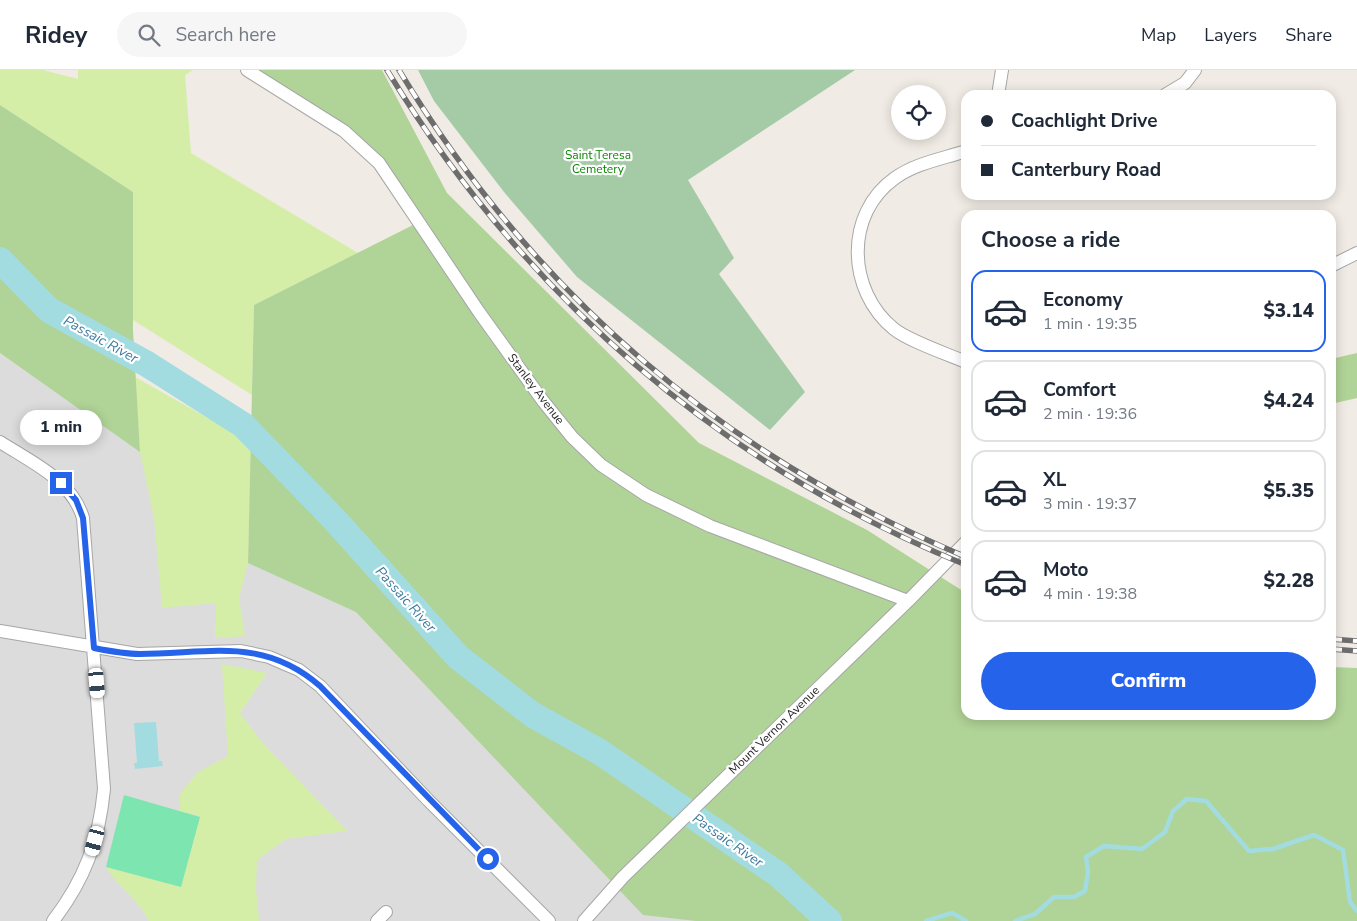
<!DOCTYPE html>
<html lang="en">
<head>
<meta charset="utf-8">
<style>
  :root { --surface:#fff; --page:#f6f6f7; --text:#1f2937; --muted:#747a83; --line:#e0e1e3; --accent:#2563eb }
  body { margin:0; font-family:"Nunito Sans",sans-serif; background:var(--page); color:var(--text); height:100vh; display:flex; flex-direction:column; font-size:19px; white-space:nowrap }
  * { box-sizing:border-box; margin:0 }
  p { font-size:16px; color:var(--muted) }
  .icon { flex:none; width:28px; height:28px; fill:none; stroke:currentColor; stroke-width:2; stroke-linecap:round; stroke-linejoin:round }
  .map { position:relative; flex:1; overflow:hidden }
  .panel { position:absolute; left:961px; top:140px; width:375px; height:510px; display:flex; flex-direction:column; background:var(--surface); border-radius:15px; box-shadow:0 2px 12px #0003 }
  .panel>* { flex:none }
  .hud { position:absolute; left:961px; top:20px; width:375px; height:110px; border-radius:15px; box-shadow:0 2px 12px #0003; display:grid; align-content:center; height:110px; padding:0 20px; background:var(--surface) }
  .controls { position:absolute; left:891px; top:15px; display:grid; gap:10px }
  .controls a { display:grid; place-items:center; width:55px; height:55px; border-radius:50%; background:var(--surface); box-shadow:0 2px 12px #0003; font-size:25px }
  .end { position:absolute; width:22px; height:22px; margin:-11px; border:6px solid #2563eb; background:#fff; box-shadow:0 0 0 2px #fff }
  .from { border-radius:50% }
  .bubble { position:absolute; height:35px; border-radius:18px; background:var(--surface); box-shadow:0 2px 12px #0003; font-size:16px; font-weight:800; line-height:35px; text-align:center }
  .car { position:absolute; width:15px; height:30px; margin:-15px -8px; border-radius:6px; box-shadow:0 0 4px 1px #0007; background:linear-gradient(#fff 24%,#345 0 40%,#fff 0 76%,#345 0 86%,#fff 0) }
  .hud b { display:flex; align-items:center; gap:18px; height:48px; font-size:19px }
  .hud b+b { border-top:1px solid var(--line) }
  .hud i { width:12px; height:12px; background:var(--text) }
  ul { padding:0; list-style:none }
  li { display:flex; align-items:center; gap:15px; height:82px; margin:0 10px 8px; padding:0 10px; border:2px solid var(--line); border-radius:15px }
  li div { flex:1 }
  li b { display:block; font-size:19px }
  li em { font-style:normal; font-weight:800 }
  li.selected { border-color:var(--accent) }
  li>.icon { width:45px; height:45px; stroke-width:1.5 }
  h2 { padding:0 20px; font-size:22px; line-height:60px }
  .action { display:flex; gap:10px; margin-top:auto; padding:10px 20px }
  .action a { flex:1; height:58px; border-radius:30px; background:var(--accent); color:#fff; font-size:20px; font-weight:800; line-height:58px; text-align:center }
  header { display:flex; align-items:center; gap:30px; box-sizing:border-box; height:70px; padding:0 25px; background:var(--surface); border-bottom:1px solid var(--line) }
  header strong { font-size:24px }
  nav { display:flex; gap:28px; margin-inline-start:auto; font-size:18px }
  .search { width:350px; height:45px; background:var(--page); display:flex; align-items:center; gap:12px; box-sizing:border-box; padding:0 18px; border-radius:28px; color:var(--muted); font-size:19px }
  .map>svg:first-child { display:block }
  .residential { fill:#dddcdc }
  .grass { fill:#d4eea7 }
  .forest { fill:#b0d397 }
  .cemetery { fill:#a4cba5 }
  .pitch { fill:#7de5af }
  .water { fill:#a2dce1 }
  .lines { fill:none; stroke-linecap:round; stroke-linejoin:round }
  .stream { stroke:#a2dce1; stroke-width:4.5 }
  .river { stroke:#a2dce1; stroke-width:26 }
  .street-casing { stroke:#a6a6a6; stroke-width:14 }
  .street { stroke:#fff; stroke-width:12 }
  .rail-casing { stroke:#6d6d6d; stroke-width:5.5 }
  .rail { stroke:#fff; stroke-width:4; stroke-dasharray:11; stroke-linecap:butt }
  .route { stroke:#2563eb; stroke-width:6 }
  .labels { text-anchor:middle; stroke-width:4.5; stroke-linejoin:round; paint-order:stroke }
  .park-label { font-size:12px; fill:#0a8703; stroke:#fff }
  .street-label { font-size:12px; fill:#1f1f1f; stroke:#fff }
  .water-label { font-size:14px; font-style:italic; fill:#3c7a9e; stroke:#fff }
</style>
</head>
<body>
<header>
<strong>Ridey</strong>
<div class="search"><svg class="icon" aria-label="search" viewBox="0 0 24 24"><circle cx="10" cy="10" r="6"/><path d="M15 15l6 6"/></svg>Search here</div>
<nav><a>Map</a><a>Layers</a><a>Share</a></nav>
</header>
<div class="map">
<svg width="1357" height="851" viewBox="0 0 1357 851">
  <rect width="100%" height="100%" fill="#f1ebe5"/>
  <!-- residential -->
  <path class="residential" d="M0,283l216,151 33,59 108,49 342,309h-699z"/>
  <!-- grass -->
  <path class="grass" d="M0,0h43l35,9v-9h115l-8,5 6,78 167,100 -104,52 -2,90 -119,-75v-128l-133,-87z
    M135,307l116,65 -3,121 -9,35 6,38 -30,2 1,-35 -54,5 -8,-90 -14,-66z
    M222,594l45,9 -27,40 21,28 86,90 -61,8 -29,21 -1,29 3,32h-110c-11,-22 -30,-33 -43,-54l75,20 19,-71 -21,-5 1,-17 18,-22 30,-16z"/>
  <!-- forest -->
  <path class="forest" d="M249,0h133l65,123 252,250 168,87 99,63v122h365v-48l26,1v253h-661l-53,-6 -287,-303 -108,-49 6,-258 171,-86 -63,-79z
    M0,35l133,87v138l7,122 -140,-99z
    M1357,283v45l-26,6v-45z"/>
  <!-- cemetery -->
  <path class="cemetery" d="M418,0h437l-167,110 46,78 -15,16 86,118 -35,38 -193,-153 -73,-85 -70,-91z"/>
  <!-- pitch -->
  <path class="pitch" d="M124,725l76,22 -19,70 -75,-20z"/>
  <!-- water -->
  <path class="water" d="M156,652l3,39h3l1,5 -28,3 -1,-6h3l-3,-40z"/>
  <g class="lines">
    <!-- stream -->
    <path class="stream" d="M926,851l26,-8 14,8
      M1015,851l20,-7 19,-17h20l11,-6 3,-19 -2,-15 18,-11 38,3 23,-17 8,-21 14,-12 19,2 43,50 24,-2 41,-14 29,15 7,52 7,9"/>
    <!-- river -->
    <path class="river" d="M0,190l49,50 98,54 96,61 91,94 124,138 75,58 67,37 179,123 50,46"/>
    <defs>
      <path id="street" d="M247,0l97,61 35,32 100,149 64,89 29,36 29,28 45,30 64,31 198,75
        M998,25l4,-25
        M1165,25l20,-12 10,-13
        M966,81c-24,8 -50,12 -71,27 -51,36 -48,113 -1,151 15,12 53,25 72,33
        M1331,196l26,-13
        M0,372c31,20 72,38 83,76l21,271c-5,52 -19,90 -51,132
        M0,561l137,23 104,-3 28,6 30,13 21,16 108,114 121,121
        M377,851l9,-9
        M584,851l39,-44 285,-276 58,-59"/>
    </defs>
    <!-- street casing -->
    <use href="#street" class="street-casing"/>
    <!-- street -->
    <use href="#street" class="street"/>
    <defs>
      <path id="rail" d="M387,0c139,228 332,394 579,495
        M399,0c137,227 323,384 567,487
        M1331,569l26,2
        M1331,579l26,2"/>
    </defs>
    <!-- rail casing -->
    <use href="#rail" class="rail-casing"/>
    <!-- rail -->
    <use href="#rail" class="rail"/>
  </g>
  <g class="lines">
    <!-- route -->
    <path class="route" d="M61,413l15,17 7,18 11,130c15,3 30,6 46,6 69,0 122,-18 180,32l168,173"/>
  </g>
  <g class="labels">
    <!-- park labels -->
    <g class="park-label">
      <text x="598" y="89">Saint Teresa<tspan x="598" dy="14">Cemetery</tspan></text>
    </g>
    <!-- street labels -->
    <g class="street-label">
      <text transform="translate(536 319) rotate(53)" y="4">Stanley Avenue</text>
      <text transform="translate(774 660) rotate(-44)" y="4">Mount Vernon Avenue</text>
    </g>
    <!-- water labels -->
    <g class="water-label">
      <text transform="translate(101 269) rotate(29)" y="5">Passaic River</text>
      <text transform="translate(406 529) rotate(48)" y="5">Passaic River</text>
      <text transform="translate(728 770) rotate(35)" y="5">Passaic River</text>
    </g>
  </g>
</svg>
<div class="controls">
<a><svg class="icon" aria-label="locate" viewBox="0 0 24 24"><circle cx="12" cy="12" r="6"/><path d="M12 2v4M12 18v4M2 12h4M18 12h4"/></svg></a>
</div>
<i class="end from" style="left:488px;top:789px"></i>
<i class="end" style="left:61px;top:413px"></i>
<div class="bubble" style="left:20px;top:340px;width:82px">1 min</div>
<i class="car" style="left:97px;top:613px;rotate:175deg"></i>
<i class="car" style="left:95px;top:771px;rotate:195deg"></i>
<div class="hud">
<b><i class="from"></i>Coachlight Drive</b>
<b><i></i>Canterbury Road</b>
</div>
<section class="panel">
<h2>Choose a ride</h2>
<ul>
<li class="selected"><svg class="icon" aria-label="car" viewBox="0 0 24 24"><path d="M5 17H2v-5l4-1 3-4h7l3 4 3 1v5h-3M9 17h6M6 11h13"/><circle cx="7" cy="17" r="2"/><circle cx="17" cy="17" r="2"/></svg><div><b>Economy</b><p>1 min · 19:35</p></div><em>$3.14</em></li>
<li><svg class="icon" aria-label="car" viewBox="0 0 24 24"><path d="M5 17H2v-5l4-1 3-4h7l3 4 3 1v5h-3M9 17h6M6 11h13"/><circle cx="7" cy="17" r="2"/><circle cx="17" cy="17" r="2"/></svg><div><b>Comfort</b><p>2 min · 19:36</p></div><em>$4.24</em></li>
<li><svg class="icon" aria-label="car" viewBox="0 0 24 24"><path d="M5 17H2v-5l4-1 3-4h7l3 4 3 1v5h-3M9 17h6M6 11h13"/><circle cx="7" cy="17" r="2"/><circle cx="17" cy="17" r="2"/></svg><div><b>XL</b><p>3 min · 19:37</p></div><em>$5.35</em></li>
<li><svg class="icon" aria-label="car" viewBox="0 0 24 24"><path d="M5 17H2v-5l4-1 3-4h7l3 4 3 1v5h-3M9 17h6M6 11h13"/><circle cx="7" cy="17" r="2"/><circle cx="17" cy="17" r="2"/></svg><div><b>Moto</b><p>4 min · 19:38</p></div><em>$2.28</em></li>
</ul>
<div class="action"><a>Confirm</a></div>
</section>
</div>
</body>
</html>
